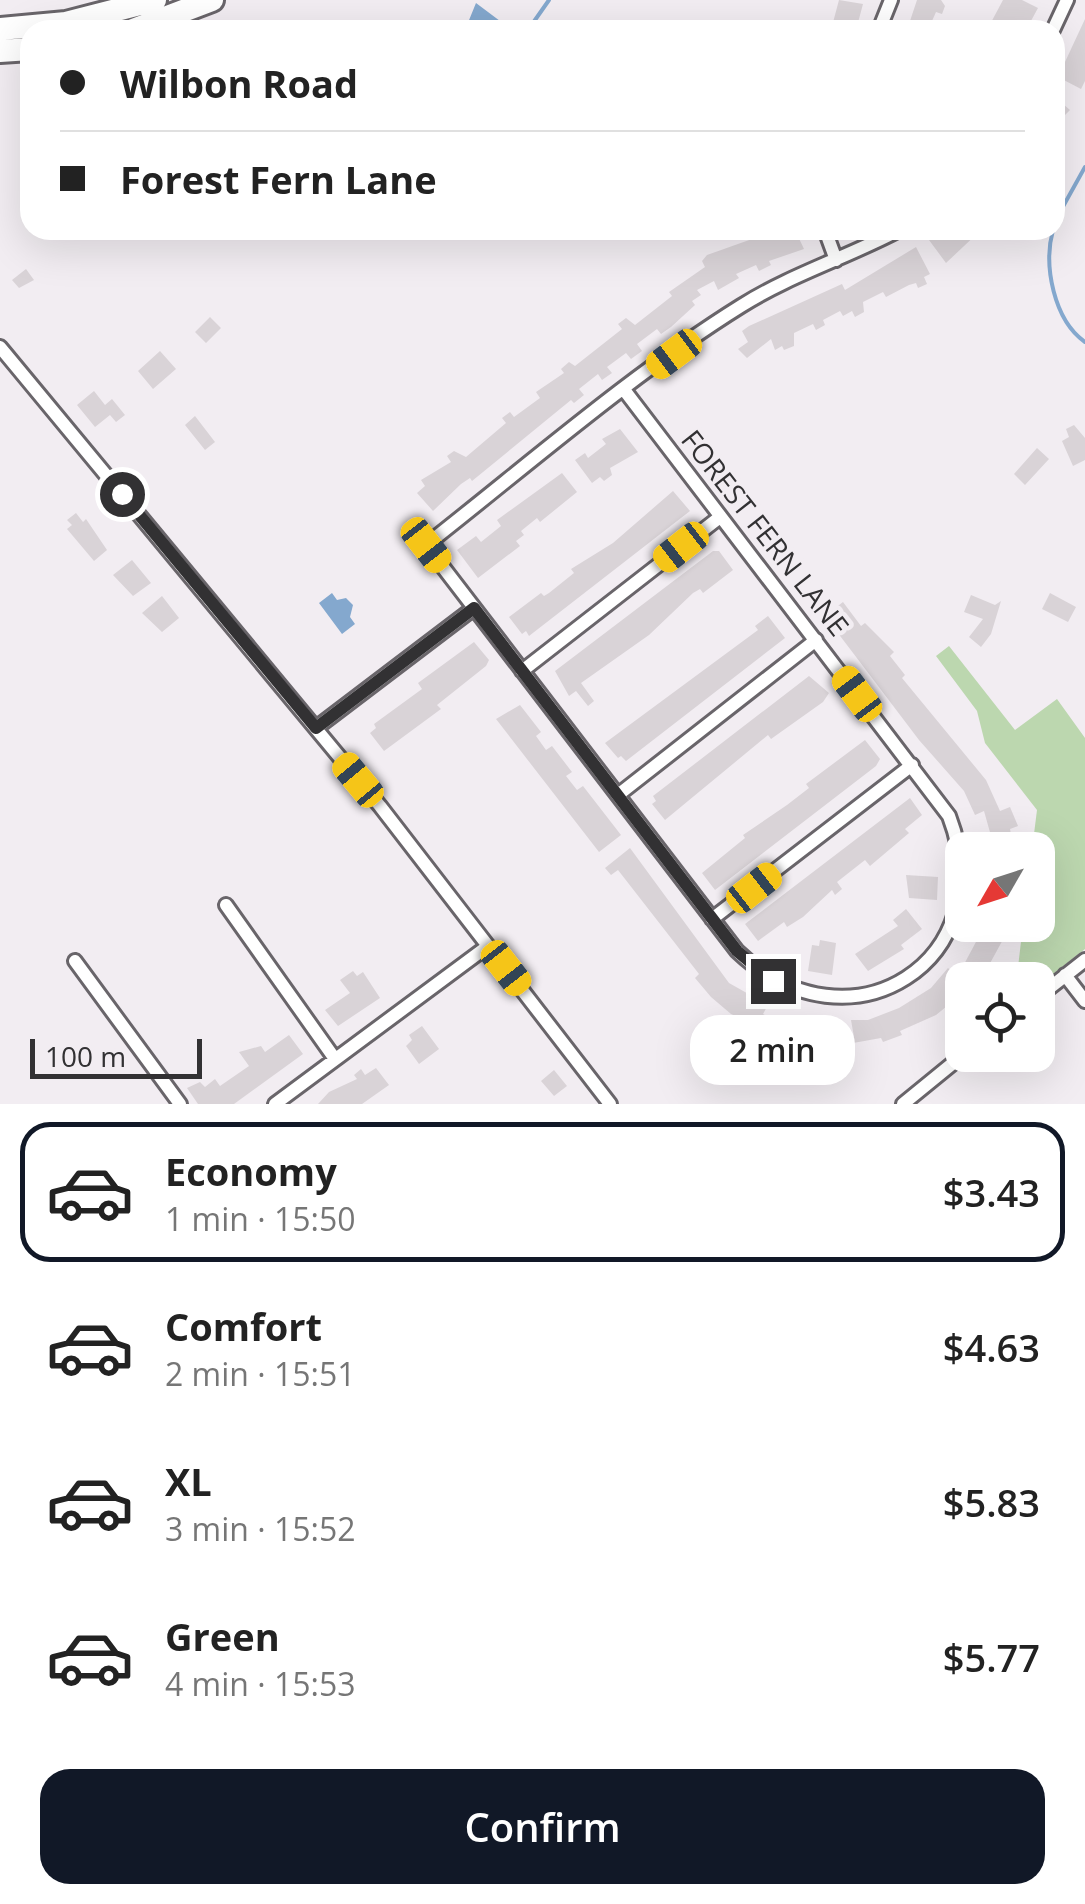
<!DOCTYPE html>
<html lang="en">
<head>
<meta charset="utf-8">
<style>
  :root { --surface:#fff; --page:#f2f2f2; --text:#222; --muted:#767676; --line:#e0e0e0; --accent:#111827 }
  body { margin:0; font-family:"Open Sans",sans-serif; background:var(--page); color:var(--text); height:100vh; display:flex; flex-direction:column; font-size:38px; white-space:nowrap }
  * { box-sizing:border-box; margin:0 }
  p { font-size:32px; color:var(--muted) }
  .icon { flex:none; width:55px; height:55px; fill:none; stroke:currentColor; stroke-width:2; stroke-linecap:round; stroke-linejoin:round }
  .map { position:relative; height:1104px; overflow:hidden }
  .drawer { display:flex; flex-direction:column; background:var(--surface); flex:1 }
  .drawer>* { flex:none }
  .top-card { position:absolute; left:20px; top:20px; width:1045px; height:220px; border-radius:30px; box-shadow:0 10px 40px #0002; display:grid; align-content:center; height:220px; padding:0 40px; background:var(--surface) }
  .needle { width:65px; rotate:231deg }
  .buttons { position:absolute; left:945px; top:832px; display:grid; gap:20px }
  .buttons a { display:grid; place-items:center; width:110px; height:110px; border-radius:20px; background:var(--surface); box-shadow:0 10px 40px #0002; font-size:50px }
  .scale { position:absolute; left:30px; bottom:25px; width:172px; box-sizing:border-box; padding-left:10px; border:5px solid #323133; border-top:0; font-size:28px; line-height:35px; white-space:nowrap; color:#323133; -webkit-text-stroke:8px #f2edf2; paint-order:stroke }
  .end { position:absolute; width:45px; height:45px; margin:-22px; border:12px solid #323133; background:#fff; box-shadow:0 0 0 5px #fff }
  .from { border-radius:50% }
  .bubble { position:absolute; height:70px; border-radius:30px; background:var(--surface); box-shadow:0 10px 40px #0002; font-size:32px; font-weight:600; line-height:70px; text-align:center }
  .car { position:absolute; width:30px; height:60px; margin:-30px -15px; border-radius:12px; box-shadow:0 0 8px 2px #0007; background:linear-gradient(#f5c518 24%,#345 0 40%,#f5c518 0 76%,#345 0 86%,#f5c518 0) }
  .top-card b { display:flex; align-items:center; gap:35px; height:95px; font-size:38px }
  .top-card b+b { border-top:2px solid var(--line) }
  .top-card i { width:25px; height:25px; background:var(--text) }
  ul { padding:18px 0 0; list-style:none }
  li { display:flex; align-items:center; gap:30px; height:140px; margin:0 20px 15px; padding:0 20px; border:5px solid transparent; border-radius:30px }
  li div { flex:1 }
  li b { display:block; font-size:38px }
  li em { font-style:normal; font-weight:600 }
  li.active { border-color:var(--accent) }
  li>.icon { width:90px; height:90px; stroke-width:1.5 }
  .button { display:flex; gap:20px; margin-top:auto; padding:20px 40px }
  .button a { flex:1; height:115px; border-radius:30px; background:var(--accent); color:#fff; font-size:40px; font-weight:600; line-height:115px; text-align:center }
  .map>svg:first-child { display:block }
  .green { fill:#bcd7af }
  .water { fill:#84a8ce }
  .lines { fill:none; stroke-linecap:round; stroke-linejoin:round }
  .stream { stroke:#84a8ce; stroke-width:4 }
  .building { fill:#d9d3d7 }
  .street-casing { stroke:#69656a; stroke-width:18 }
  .highway-casing { stroke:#69656a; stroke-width:28 }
  .street { stroke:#fff; stroke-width:12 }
  .highway { stroke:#fff; stroke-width:22 }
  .route { stroke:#323133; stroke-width:12 }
  .labels { text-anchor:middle; stroke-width:9; stroke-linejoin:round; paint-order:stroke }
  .street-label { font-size:28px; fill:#323133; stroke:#f2edf2 }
</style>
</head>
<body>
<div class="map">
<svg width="1085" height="1104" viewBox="0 0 1085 1104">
  <rect width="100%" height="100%" fill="#f2edf2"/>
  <!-- green -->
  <path class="green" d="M949,646l66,84 42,-31 28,39v211l-47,37v-6h-12l-8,-13 5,-42h15v-75h-6l5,-40 -52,-67 -8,-32 -41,-55z"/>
  <!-- water -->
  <path class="water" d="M476,3l36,27h-47z
    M332,593l5,7 9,-2 7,7 -3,12 5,7 -13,10 -23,-31z"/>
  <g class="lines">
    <!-- stream -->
    <path class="stream" d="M528,30l21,-30
      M1055,221l30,-54
      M1053,230c-10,36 1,90 32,112"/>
  </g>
  <!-- building -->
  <path class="building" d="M839,0l24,4 -7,26h-25z
    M917,0h24l4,6 -3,8 -6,-2 -8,18h-21z
    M1003,0h19l16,8 -12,22h-39z
    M1085,19v62l-4,8 -23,-12z
    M1055,97l15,13 -15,15z
    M777,230h18l9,19 -35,12 2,4 -12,6 -3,-6 -20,9 3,4 -21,12 -4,-9 -17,9 4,5 -9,6 3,4 -24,22 -10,7 -4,-5 -20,15 5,7 -11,8 -5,-6 -19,14 5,6 -10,7 -4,-6 -19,15 5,6 -10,8 -3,-3 -99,81 -2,-3 -9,6 -28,27 -16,-18 8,-7 -4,-6 30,-18 -4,-6 7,-5 12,6 40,-34 -4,-5 8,-6 4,5 26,-19 -4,-6 28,-19 -3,-4 8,-7 6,4 47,-37 -4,-5 8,-6 9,7 37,-29 -3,-4 36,-25 -3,-6 5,-6z
    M954,230h27l-35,33 -17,-23z
    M916,247l14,27 -6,3 3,7 -9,4 -2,-5 -7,2 -23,12 -3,-5 -20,10 1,10 -9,5 -3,-6 -9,5 -3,-5 -17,9 2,5 -9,5 -3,-6 -19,9v13l-10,4 -2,-4 -7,4 -4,-11 -24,19 -9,-9 10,-7 -6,-11 7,-5 93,-42 3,6z
    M26,269l8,11 -15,8 -7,-8z
    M210,317l11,11 -15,15 -11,-11z
    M160,351l16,18 -23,20 -15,-18z
    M94,391l11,14 7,-6 13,16 -9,7 -6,-7 -15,12 -18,-22z
    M195,416l20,26 -10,8 -20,-25z
    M1074,425l11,13v22l-12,6 -11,-25 7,-4 -3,-8z
    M620,429l18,23 -28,16 2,7 -8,6 -4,-4 -8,6 -17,-23 10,-7 3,5 18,-14 -4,-5z
    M1037,448l12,11 -24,26 -11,-11z
    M562,473l15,19 -37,30 -3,-4 -16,13 3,4 -8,6 4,5 -42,32 -21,-28 19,-14 5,6 20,-16 -4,-6z
    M673,491l17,20 -161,125 -3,-5 -4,3 -13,-17 32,-24 3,3 5,-3 25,-20 -3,-4 42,-26z
    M76,513l7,9 3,-3 21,31 -13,11 -27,-32 5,-4 -5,-5z
    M713,551h6l14,19 -30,23 -3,-4 -7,4 -44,42 -68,48 13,18 -6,5 -12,-15 -7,5 -14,-25z
    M132,560l19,23 -18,13 -20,-21z
    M1050,593l26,14 -8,15 -26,-13z
    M971,595l24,10 6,-4 -10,33 -10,13 -12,-10 14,-18 -19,-7z
    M162,596l17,22 -17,14 -20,-19z
    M843,602l18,24 4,-3 29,29 -4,4 15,19 -3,3 84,102 14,31 10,-4 8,19 -8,3 4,21h-19l-11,-39 -9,4 -11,-24 -45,-51 -94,-124z
    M768,616l17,22 -159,123 -5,-5 -3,2 -13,-15 153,-113 -3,-4z
    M474,642l15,18 -3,6 -49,39 4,4 -57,42 -14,-18 6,-5 -2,-4 48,-35 -4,-6z
    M809,676l20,17 -6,9 -52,37 -3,-4 -103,85 -13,-16 4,-3 -3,-5z
    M520,705l21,27 -5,4 10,14 6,-4 20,26 -6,4 11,14 6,-4 38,49 -22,17 -103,-133z
    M865,740l15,19 -4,7 -161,124 -13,-17 43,-35 -2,-3 44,-30 22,-17 -3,-4z
    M910,798l12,17 -17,14 4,4 -39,33 -5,-6 -28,22 5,7 -7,6 -3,-5 -29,27 -16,10 -3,-5 -26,19 -13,-17z
    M630,848l99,135 39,22 -5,9 31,17v-4l60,10 -3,-17h17l31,-12 32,-20 17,-20 3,3 5,-6 5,5 24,-45 21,9 -18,33 4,2 -6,11h-24v14l-26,21 -36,16 2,4 -19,7 -2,-4 -39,7v20l-20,-8 -45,-6 -2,4 -15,-15 5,-10 -34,-16 -20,-17 -16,-19 4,-4 -81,-104 -7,5 -6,-7z
    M906,875l32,2 -1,23 -28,-2z
    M906,909l16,20 -21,16 3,4 -36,22 -13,-17 43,-28 -5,-6z
    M820,940l16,3 -4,32 -24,-4 4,-26 7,1z
    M353,971l4,5 6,-4 17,26 -42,28 -13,-16 25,-17 -10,-13z
    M422,1026l17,23 -20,15 -13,-18 6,-6 -3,-5z
    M289,1035l14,19 -69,50h-36l-11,-16 13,-6 5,5 10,-8 5,7 29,-20 -10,-14 22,-6 4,6z
    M376,1068l13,17 -27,19h-44l11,-12 28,-13 -3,-4 7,-6 4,6z
    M554,1070l13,16 -13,10 -13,-15z"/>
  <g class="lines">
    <defs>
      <path id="street" d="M879,30l12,-30
        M1053,30l14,-30
        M825,230l11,30
        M0,347l380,459 230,298
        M625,391l324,425c55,144 -99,243 -212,135l-311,-406c102,-80 206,-171 315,-239 49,-31 107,-49 158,-76
        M522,671l198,-154
        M316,728l158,-120
        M618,795l198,-155
        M226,905l109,154
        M712,919l200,-154
        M75,961l105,143
        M1065,975l20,26
        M1038,997l47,-37
        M275,1104l213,-158
        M903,1104l60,-49"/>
      <path id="highway" d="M0,29l66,-6 89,-23
        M133,30l79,-30
        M0,51l30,-2"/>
    </defs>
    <!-- street casing -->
    <use href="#street" class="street-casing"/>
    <!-- highway casing -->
    <use href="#highway" class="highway-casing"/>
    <!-- street -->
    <use href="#street" class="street"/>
    <!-- highway -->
    <use href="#highway" class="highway"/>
  </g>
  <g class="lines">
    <!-- route -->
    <path class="route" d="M122,494l194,234 158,-120 263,343 36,30"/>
  </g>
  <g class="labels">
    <!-- street labels -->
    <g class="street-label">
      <text transform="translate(765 533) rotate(52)" y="10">FOREST FERN LANE</text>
    </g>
  </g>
</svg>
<div class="buttons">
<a><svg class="needle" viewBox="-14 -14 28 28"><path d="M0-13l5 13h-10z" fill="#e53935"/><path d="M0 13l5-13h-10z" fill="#767676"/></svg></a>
<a><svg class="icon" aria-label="locate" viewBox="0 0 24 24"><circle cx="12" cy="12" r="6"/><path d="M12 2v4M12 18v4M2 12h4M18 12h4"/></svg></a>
</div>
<div class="scale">100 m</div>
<i class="end from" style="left:122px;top:494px"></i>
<i class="end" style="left:773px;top:981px"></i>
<div class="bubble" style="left:690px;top:1015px;width:165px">2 min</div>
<i class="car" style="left:674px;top:354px;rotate:233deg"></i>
<i class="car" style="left:426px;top:545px;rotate:142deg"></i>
<i class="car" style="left:681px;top:547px;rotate:232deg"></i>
<i class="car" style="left:857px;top:694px;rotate:323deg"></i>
<i class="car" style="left:358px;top:780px;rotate:320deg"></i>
<i class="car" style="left:754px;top:888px;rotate:52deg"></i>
<i class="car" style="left:506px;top:968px;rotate:142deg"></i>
<div class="top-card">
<b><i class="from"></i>Wilbon Road</b>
<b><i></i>Forest Fern Lane</b>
</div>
</div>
<section class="drawer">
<ul>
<li class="active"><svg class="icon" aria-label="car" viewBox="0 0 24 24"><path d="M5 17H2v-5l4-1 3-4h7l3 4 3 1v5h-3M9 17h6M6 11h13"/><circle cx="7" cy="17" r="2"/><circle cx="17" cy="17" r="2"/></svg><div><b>Economy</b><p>1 min · 15:50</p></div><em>$3.43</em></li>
<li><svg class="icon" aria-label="car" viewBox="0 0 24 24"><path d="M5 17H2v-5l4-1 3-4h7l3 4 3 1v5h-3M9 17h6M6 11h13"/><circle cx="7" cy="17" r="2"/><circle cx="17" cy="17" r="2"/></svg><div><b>Comfort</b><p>2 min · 15:51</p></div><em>$4.63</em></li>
<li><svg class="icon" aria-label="car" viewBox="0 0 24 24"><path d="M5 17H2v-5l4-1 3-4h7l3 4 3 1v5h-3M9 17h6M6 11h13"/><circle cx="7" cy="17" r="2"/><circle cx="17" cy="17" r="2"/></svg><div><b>XL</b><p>3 min · 15:52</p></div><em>$5.83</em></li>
<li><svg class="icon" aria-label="car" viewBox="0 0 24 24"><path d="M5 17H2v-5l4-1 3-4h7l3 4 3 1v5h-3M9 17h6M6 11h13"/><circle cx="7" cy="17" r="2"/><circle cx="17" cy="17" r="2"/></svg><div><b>Green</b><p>4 min · 15:53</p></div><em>$5.77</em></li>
</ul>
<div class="button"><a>Confirm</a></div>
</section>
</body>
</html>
